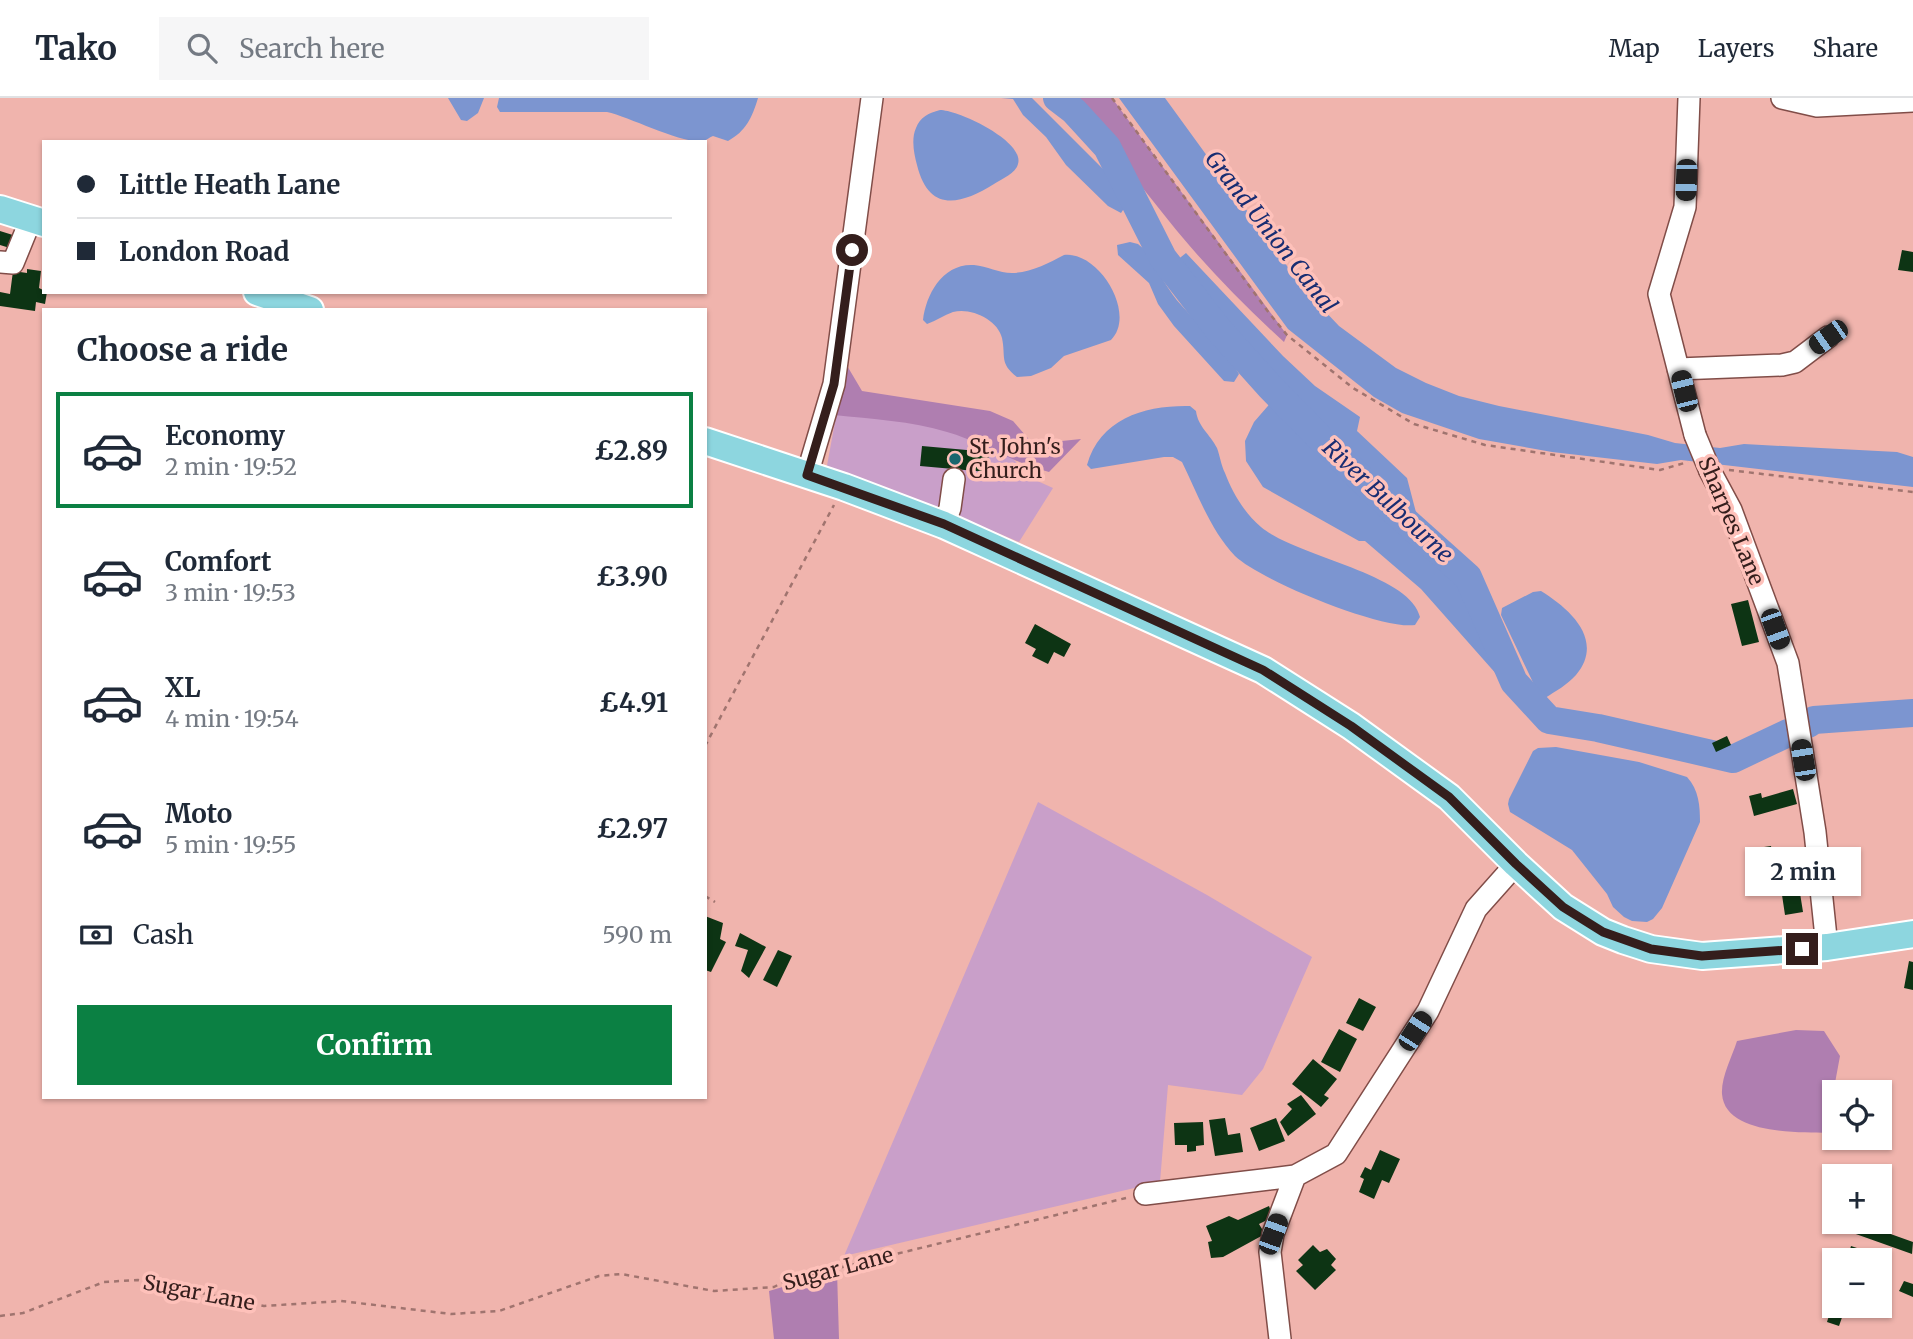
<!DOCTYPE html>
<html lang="en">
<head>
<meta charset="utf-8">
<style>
  :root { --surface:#fff; --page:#f6f6f7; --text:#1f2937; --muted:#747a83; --line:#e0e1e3; --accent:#0b8043 }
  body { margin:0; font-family:Merriweather,serif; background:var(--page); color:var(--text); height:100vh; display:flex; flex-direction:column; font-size:26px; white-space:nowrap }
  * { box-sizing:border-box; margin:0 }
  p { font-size:23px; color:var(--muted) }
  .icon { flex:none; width:38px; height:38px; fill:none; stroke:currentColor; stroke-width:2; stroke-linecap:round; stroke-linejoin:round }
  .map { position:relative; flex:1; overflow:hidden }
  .drawer { position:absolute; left:42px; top:210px; width:665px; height:791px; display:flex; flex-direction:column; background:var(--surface); border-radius:0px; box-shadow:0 2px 5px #0004 }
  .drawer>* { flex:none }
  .hud { position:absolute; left:42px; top:42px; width:665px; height:154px; border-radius:0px; box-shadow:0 2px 5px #0004; display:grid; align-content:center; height:154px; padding:0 35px; background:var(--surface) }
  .tools { position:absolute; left:1822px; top:982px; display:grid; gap:14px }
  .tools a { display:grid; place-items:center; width:70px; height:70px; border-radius:0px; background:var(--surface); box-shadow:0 2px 5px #0004; font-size:35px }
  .end { position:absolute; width:32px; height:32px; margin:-16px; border:9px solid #341e1c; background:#fff; box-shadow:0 0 0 4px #fff }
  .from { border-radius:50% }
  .bubble { position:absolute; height:49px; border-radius:0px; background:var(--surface); box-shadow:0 2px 5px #0004; font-size:23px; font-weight:700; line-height:49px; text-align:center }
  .car { position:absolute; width:21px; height:42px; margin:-21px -10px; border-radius:9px; box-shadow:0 0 5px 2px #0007; background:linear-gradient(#222 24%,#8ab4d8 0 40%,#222 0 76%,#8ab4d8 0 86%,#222 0) }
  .hud b { display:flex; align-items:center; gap:24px; height:66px; font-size:26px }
  .hud b+b { border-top:2px solid var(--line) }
  .hud i { width:18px; height:18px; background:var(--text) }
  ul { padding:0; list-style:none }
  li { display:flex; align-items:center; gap:21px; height:116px; margin:0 14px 10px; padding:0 21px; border:4px solid transparent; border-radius:0px }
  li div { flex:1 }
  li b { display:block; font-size:26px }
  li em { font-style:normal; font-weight:700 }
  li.active { border-color:var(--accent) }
  li>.icon { width:63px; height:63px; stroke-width:1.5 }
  h2 { padding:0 35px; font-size:32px; line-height:84px }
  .pay { display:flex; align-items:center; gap:18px; height:77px; padding:0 35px; font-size:26px }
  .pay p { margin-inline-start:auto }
  .action { display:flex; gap:14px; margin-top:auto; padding:14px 35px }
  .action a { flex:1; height:80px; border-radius:0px; background:var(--accent); color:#fff; font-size:28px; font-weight:700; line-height:80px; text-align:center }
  header { display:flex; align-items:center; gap:42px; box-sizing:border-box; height:98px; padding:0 35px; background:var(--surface); border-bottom:2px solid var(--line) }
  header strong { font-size:33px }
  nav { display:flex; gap:38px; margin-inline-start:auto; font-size:24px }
  .search { width:490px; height:63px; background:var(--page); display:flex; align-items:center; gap:18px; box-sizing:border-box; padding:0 24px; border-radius:0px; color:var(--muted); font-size:26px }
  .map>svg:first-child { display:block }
  .green { fill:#c99fc9 }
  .forest { fill:#af7eb0 }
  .water { fill:#7c95d0 }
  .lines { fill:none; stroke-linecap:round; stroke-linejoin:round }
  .river { stroke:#7c95d0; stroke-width:28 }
  .building { fill:#0d3414 }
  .minor-casing { stroke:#814d48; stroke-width:24 }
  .major-casing { stroke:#fff; stroke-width:30 }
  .path { stroke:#a0746f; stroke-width:2.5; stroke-dasharray:5 5; stroke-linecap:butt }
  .minor { stroke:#fff; stroke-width:21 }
  .major { stroke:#8dd6df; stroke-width:26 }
  .minor-bridge-casing { stroke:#814d48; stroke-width:24; stroke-linecap:butt }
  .minor-bridge { stroke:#fff; stroke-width:21 }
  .route { stroke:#341e1c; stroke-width:9 }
  .poi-dot { fill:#19666e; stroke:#fec1ba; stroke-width:2.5 }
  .labels { text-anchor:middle; stroke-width:7; stroke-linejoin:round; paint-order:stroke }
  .poi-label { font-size:21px; fill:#341e1c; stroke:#fec1ba; text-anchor:start }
  .street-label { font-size:21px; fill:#341e1c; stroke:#fec1ba }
  .water-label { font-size:23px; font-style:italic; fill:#182d72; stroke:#fec1ba }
</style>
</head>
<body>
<header>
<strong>Tako</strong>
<div class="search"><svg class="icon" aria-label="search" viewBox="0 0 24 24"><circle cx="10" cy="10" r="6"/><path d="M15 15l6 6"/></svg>Search here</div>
<nav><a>Map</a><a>Layers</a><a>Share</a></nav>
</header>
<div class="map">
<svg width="1913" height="1241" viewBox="0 0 1913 1241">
  <rect width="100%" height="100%" fill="#f0b4ad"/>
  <!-- green -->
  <path class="green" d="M837,313l153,25 43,43 20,9 -34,54 -77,-32 -116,-39z
    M1038,704l169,93 105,62 -49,112 -21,26 -74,-10 -8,97 -316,74z"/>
  <!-- forest -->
  <path class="forest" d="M1057,0h55l175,237 -3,7c-36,-33 -70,-67 -101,-104 -40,-48 -77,-101 -126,-140z
    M846,266l16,27 128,20 23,10 20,23 48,-5 -32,33c-36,-9 -67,-30 -102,-40 -36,-11 -75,-13 -113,-17z
    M1796,932l28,1 16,25 -5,27 -4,46 -4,4c-28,-1 -102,2 -105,-39 -1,-17 10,-37 15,-53z
    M837,1173l2,68h-65l-5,-48z"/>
  <!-- water -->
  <path class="water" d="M448,0h36l-6,15 -11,8 -6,-1z
    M499,0h259c-6,20 -12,33 -30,43l-15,-5c-3,1 -6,4 -10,5 -19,4 -73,-24 -96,-29h-107l-3,-5z
    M1001,0h31l76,76 19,30 -6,9 -13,-7 -42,-41 -20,-28 -23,-22 -10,-16z
    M1119,0h46l138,190 36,38 57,42 30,15 33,13 40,10 149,29 27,8 45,5 24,-4 153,8 16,5v30l-232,-27 -24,4 -105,-12 -73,-13 -77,-26 -28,-16 -86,-68z
    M940,12c18,0 85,31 78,54 -2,9 -16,15 -24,20 -34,21 -65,29 -77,-19 -3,-11 -6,-26 -1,-37 4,-11 13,-15 24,-18z
    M1130,144l8,2 7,6c12,18 22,40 37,56 21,23 41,40 57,68l-5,8 -10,-1 -50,-55 -16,-22 -9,-21 -31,-28 -1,-10z
    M1186,155l97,103 32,30 45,31 -3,14 50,47 11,42c-51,-45 -104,-90 -149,-141 -33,-37 -62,-79 -93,-118z
    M1064,157c35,-4 73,59 47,85l-47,16 -13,12 -20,8 -14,1c-18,-14 -11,-20 -15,-39 -4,-18 -31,-31 -49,-26 -9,3 -17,9 -26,12l-4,-4c3,-26 20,-57 51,-55 13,1 25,8 38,8 18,0 37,-10 52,-18z
    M1273,302l81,82 100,94 14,18 36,79 -6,3 -77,-87 -56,-48h-6l-96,-54 -17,-26 -1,-20 9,-19z
    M1190,308l6,5c2,16 14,23 21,37 3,8 4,17 8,25 7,19 20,41 36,54 34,29 150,47 159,90l-5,8c-34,5 -155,-45 -180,-69 -24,-25 -38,-63 -53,-94l-9,-5h-9l-73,12 -4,-4c13,-47 59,-60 103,-59z
    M1541,493c29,18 64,49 35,84 -9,10 -20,16 -31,23l-6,-3 -38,-80 1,-7 31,-16z
    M1556,649l83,15 48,15c12,13 13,29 13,45l-38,86 -9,11 -6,3 -15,-1 -8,-4 -11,-10 -6,-13 -35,-44 -62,-38 -2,-8 1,-5 24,-48 5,-3z"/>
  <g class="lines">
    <!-- river -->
    <path class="river" d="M1057,0l17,13 33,36 56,111 55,71 52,58 57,58 63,62 78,70 46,105 35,38 49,8 135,31 55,-26
      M1808,626l6,-4 99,-7"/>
  </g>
  <!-- building -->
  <path class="building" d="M0,133l16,5 -3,13 -13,-4z
    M1902,152l11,2v20l-15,-2z
    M27,171l14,2 -2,17 8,4 -2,12 -9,-2 -1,9 -35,-5v-14l10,2 3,-23 14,2z
    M922,348l67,6 -2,20 -67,-6z
    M1748,502l11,42 -17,4 -11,-42z
    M1035,526l36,20 -7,13 -10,-5 -6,12 -16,-8 4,-7 -11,-6z
    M1727,638l4,9 -15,7 -4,-9z
    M1793,691l4,15 -43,12 -5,-20 12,-3 1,5z
    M1771,748l3,18h-4l4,26 -22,3 -6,-37 12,-2 -1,-6z
    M1800,795l3,19 -18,3 -3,-20z
    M705,818l18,7 -3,16 6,3 -15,30 -6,-2z
    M740,835l26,14 -17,31 -8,-7 7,-21 -13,-4z
    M778,852l14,6 -15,31 -14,-7z
    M1909,863l4,1v28l-9,-2z
    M1359,900l17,9 -13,24 -17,-8z
    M1339,931l18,10 -17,33 -19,-10z
    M1313,961l24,20 -13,16 5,3 -8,9 -29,-23z
    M1301,997l15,19 -28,22 -8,-14 12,-13 -5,-5z
    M1225,1020l3,17 12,-2 3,19 -28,4 -6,-36z
    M1276,1020l9,23 -26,10 -9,-23z
    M1203,1024l1,23 -8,1v5l-9,1v-7h-12l-1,-22z
    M1380,1052l20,9 -11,24 -7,-3 -8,19 -15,-7 5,-13 -4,-2 5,-10 6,3z
    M1269,1108l4,11 -14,7 6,10 -42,23 -12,1 -3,-16 4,-1 -6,-15 23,-10 9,4z
    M1857,1124l56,20 -1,12 -59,-21z
    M1313,1147l7,7 7,-3 9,10 -5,6 5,5 -21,20 -19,-19 7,-6 -5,-5z
    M1851,1148l12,4 -3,10h-13z
    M1904,1183l9,3v13l-14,-6z
    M1832,1208h14l-7,20 -12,-4z"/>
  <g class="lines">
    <defs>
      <path id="minor" d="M1689,0l-4,109 -26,87 36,141
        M1782,0l35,8 96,-5
        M0,164l13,1 18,-44
        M1678,271l104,-4 13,-3 33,-25
        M1710,373l21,39 57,153 27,169 12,115
        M807,377l27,-91 38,-286
        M944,427l6,-17 4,-29
        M1145,1096l150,-18 41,-22 92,-143 48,-102 40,-45
        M1280,1241l-10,-87 3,-18 22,-58"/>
      <path id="major" d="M0,111l44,14
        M257,194l53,18
        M705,343l139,46 100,38 319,145 88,56 98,71 67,67 47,43 40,25 20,8 28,9 51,7 125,-9 86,-13"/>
    </defs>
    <!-- minor casing -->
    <use href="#minor" class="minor-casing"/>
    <!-- major casing -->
    <use href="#major" class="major-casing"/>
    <!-- path -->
    <path class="path" d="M1112,0l157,215 18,22 66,53 61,36 71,21 175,25 28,-8
      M1729,372l184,22
      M705,648l129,-241
      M705,798l10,6
      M0,1218l23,-3 81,-31 34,-2 126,26 77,-5 110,13 48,-3 100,-35 22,-2 93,17 60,-4 11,-6 341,-83"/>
    <!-- minor -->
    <use href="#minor" class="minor"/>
    <!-- major -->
    <use href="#major" class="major"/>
    <defs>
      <path id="minor-bridge" d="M1695,337l15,36"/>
    </defs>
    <!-- minor-bridge casing -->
    <use href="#minor-bridge" class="minor-bridge-casing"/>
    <!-- minor-bridge -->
    <use href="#minor-bridge" class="minor-bridge"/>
  </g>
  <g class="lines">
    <!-- route -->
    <path class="route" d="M852,152l-18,134 -27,91 137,49 319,146 88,56 98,71 67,67 47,43 40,25 48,17 51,7 100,-7"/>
  </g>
  <!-- markers -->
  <circle class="poi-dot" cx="955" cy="361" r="7"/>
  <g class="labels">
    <!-- poi labels -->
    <g class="poi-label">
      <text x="969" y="356">St. John's<tspan x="969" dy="24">Church</tspan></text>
    </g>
    <!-- street labels -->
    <g class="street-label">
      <text transform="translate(1731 423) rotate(67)" y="7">Sharpes Lane</text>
      <text transform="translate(838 1171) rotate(-15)" y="7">Sugar Lane</text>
      <text transform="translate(199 1195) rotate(11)" y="7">Sugar Lane</text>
    </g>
    <!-- water labels -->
    <g class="water-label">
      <text transform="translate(1271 134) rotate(52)" y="8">Grand Union Canal</text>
      <text transform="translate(1388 403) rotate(43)" y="8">River Bulbourne</text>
    </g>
  </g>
</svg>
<div class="tools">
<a><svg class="icon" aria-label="locate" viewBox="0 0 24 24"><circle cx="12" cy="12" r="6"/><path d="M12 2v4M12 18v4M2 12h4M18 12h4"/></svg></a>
<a>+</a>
<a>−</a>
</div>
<i class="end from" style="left:852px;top:152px"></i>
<i class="end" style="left:1802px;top:851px"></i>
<div class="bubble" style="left:1745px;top:749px;width:116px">2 min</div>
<i class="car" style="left:1686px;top:82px;rotate:182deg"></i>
<i class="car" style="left:1828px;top:239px;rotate:235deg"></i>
<i class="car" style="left:1684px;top:293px;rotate:346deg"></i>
<i class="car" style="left:1775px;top:531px;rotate:160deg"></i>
<i class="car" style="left:1803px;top:662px;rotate:351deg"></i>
<i class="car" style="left:1415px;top:933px;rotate:33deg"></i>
<i class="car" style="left:1273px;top:1136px;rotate:20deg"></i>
<div class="hud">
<b><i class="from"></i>Little Heath Lane</b>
<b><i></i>London Road</b>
</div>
<section class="drawer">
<h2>Choose a ride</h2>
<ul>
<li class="active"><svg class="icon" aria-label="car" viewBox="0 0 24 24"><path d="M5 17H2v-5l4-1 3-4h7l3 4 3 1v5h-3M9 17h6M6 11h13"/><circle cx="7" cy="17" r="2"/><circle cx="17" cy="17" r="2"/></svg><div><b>Economy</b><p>2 min · 19:52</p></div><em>£2.89</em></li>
<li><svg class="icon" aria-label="car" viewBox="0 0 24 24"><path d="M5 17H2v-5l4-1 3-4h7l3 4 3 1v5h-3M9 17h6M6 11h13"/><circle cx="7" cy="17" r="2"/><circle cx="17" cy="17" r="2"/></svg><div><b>Comfort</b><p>3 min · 19:53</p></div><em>£3.90</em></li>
<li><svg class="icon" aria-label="car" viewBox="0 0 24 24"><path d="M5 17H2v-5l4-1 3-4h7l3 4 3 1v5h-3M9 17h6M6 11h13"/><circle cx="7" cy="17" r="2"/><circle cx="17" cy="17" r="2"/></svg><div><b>XL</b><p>4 min · 19:54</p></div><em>£4.91</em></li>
<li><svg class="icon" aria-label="car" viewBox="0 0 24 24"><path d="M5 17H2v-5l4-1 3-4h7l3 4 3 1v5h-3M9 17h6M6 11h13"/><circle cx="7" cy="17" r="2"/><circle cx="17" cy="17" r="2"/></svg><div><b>Moto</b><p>5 min · 19:55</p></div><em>£2.97</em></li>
</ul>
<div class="pay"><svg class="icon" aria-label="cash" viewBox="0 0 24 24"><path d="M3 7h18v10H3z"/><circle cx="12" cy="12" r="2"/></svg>Cash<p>590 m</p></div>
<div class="action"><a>Confirm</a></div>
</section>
</div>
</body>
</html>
